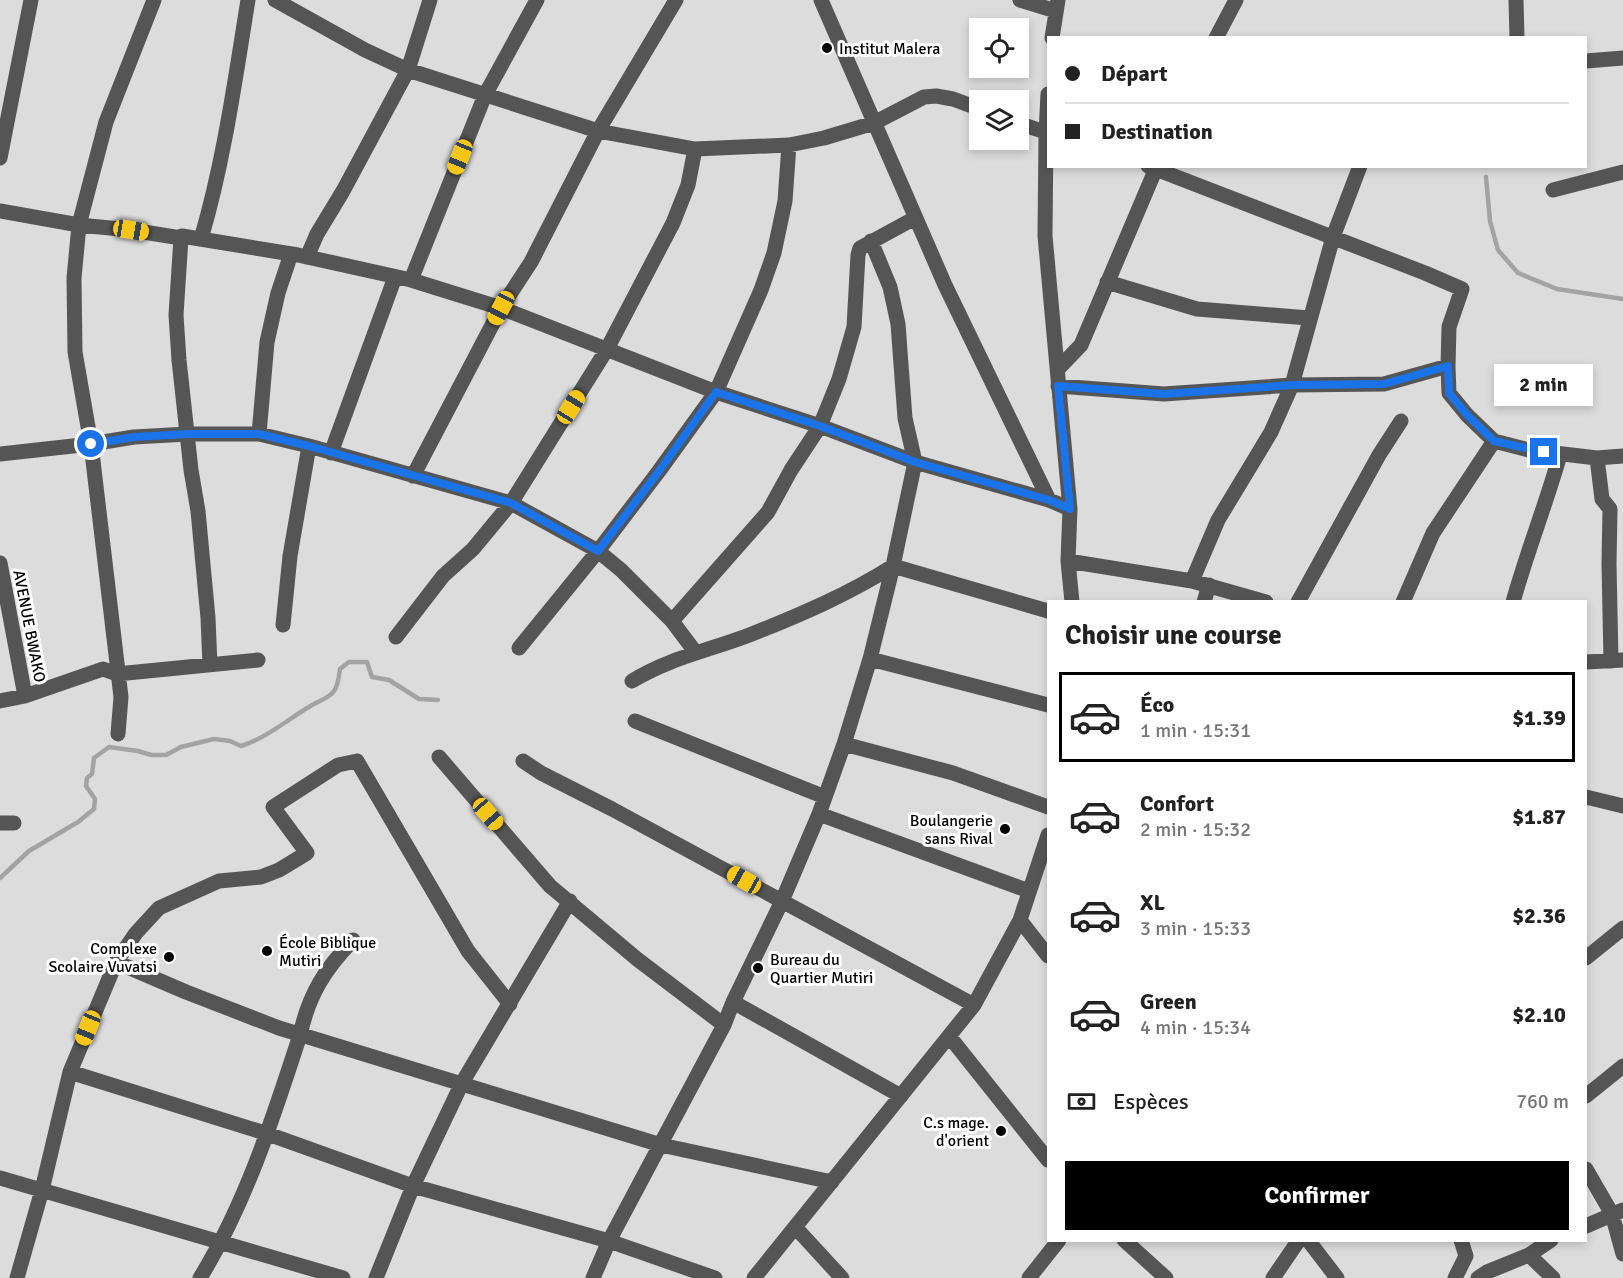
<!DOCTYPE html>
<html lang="fr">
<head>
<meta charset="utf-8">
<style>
  :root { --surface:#fff; --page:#f6f6f6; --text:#222; --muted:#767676; --line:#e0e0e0; --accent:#000 }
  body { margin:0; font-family:Signika,sans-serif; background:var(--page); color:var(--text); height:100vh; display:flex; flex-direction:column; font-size:22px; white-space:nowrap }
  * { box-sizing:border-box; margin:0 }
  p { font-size:20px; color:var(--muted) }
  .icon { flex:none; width:33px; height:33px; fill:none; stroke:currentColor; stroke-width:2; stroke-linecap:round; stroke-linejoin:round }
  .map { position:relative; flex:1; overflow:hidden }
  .sheet { position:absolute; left:1047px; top:600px; width:540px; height:642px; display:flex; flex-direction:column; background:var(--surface); border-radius:0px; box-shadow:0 3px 9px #0003 }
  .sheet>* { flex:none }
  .guide { position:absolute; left:1047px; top:36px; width:540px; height:132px; border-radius:0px; box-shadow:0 3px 9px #0003; display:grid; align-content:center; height:132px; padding:0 18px; background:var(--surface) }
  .fabs { position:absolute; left:969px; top:18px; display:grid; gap:12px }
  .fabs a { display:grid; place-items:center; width:60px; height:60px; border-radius:0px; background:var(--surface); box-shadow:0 3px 9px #0003; font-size:30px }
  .end { position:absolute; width:27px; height:27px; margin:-14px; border:8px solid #1a73e8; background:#fff; box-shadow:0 0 0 3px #fff }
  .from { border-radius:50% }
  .bubble { position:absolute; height:42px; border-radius:0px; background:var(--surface); box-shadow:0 3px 9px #0003; font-size:20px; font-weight:700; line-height:42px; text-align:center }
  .car { position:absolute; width:18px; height:36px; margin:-18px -9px; border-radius:8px; box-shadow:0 0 4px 2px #0007; background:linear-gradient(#f5c518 24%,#345 0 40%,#f5c518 0 76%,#345 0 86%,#f5c518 0) }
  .guide b { display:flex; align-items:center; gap:21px; height:57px; font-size:22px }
  .guide b+b { border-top:2px solid var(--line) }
  .guide i { width:15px; height:15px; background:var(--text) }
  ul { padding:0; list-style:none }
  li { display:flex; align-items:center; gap:18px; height:90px; margin:0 12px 9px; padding:0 6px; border:3px solid transparent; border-radius:0px }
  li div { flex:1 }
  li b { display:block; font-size:22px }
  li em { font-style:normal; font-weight:700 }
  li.current { border-color:var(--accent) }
  li>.icon { width:54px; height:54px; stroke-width:1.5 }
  h2 { padding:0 18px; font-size:27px; line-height:72px }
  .pay { display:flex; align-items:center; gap:15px; height:66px; padding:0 18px; font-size:22px }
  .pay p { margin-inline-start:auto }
  .button { display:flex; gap:12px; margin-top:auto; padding:12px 18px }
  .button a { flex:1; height:69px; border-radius:0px; background:var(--accent); color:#fff; font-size:24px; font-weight:700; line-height:69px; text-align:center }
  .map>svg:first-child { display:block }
  .green { fill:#dcdcdc; fill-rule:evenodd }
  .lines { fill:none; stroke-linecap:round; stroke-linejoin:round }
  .stream { stroke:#a3a3a3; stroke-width:4.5 }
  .minor { stroke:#555; stroke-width:15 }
  .route { stroke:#1a73e8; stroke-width:8 }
  .poi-dot { fill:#000; stroke:#fff; stroke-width:2 }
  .labels { text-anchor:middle; stroke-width:6; stroke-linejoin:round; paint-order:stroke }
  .poi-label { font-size:16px; fill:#000; stroke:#fff; text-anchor:start }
  .street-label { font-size:16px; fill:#000; stroke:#fff }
</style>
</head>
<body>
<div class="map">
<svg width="1623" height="1278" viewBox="0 0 1623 1278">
  <rect width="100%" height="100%" fill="#fff"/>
  <!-- green -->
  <path class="green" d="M0,0h1623v1278h-1623zM980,28h38v40h-38zM1048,38h538v128h-538zM980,100h38v40h-38zM1048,602h538v638h-538z"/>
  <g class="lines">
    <!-- stream -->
    <path class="stream" d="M1486,177l4,44 8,29 20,23 39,16 66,10
      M0,878l29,-27 49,-29 16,-13 1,-10 -9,-13 1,-8 5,-4 2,-16 15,-11 29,4 13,4h15l15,-8 33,-8 16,2 11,5c28,-9 48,-28 73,-42 7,-4 15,-6 20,-13 4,-5 5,-15 6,-22l9,-7h18l5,15 17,3 30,19 19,1"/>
    <!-- minor -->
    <path class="minor" d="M275,0l90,50 43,20 190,61 97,18 94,-4 35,-7 50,-15 50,-26 12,-1 17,3 27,10
      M821,0l124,285 104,215
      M1020,0l36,11
      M1516,0l1,38
      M1052,38l6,-38
      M1216,38l20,-38
      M1586,61l37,-3
      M1048,94l-2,39 -1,103 25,273 -2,52 4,41
      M1018,123l30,10
      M0,158l31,-158
      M1148,166l277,107 37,16 -13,38 -1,39 1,27 18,22 27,26 35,9 68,8 26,-2
      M1553,190l70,-18
      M0,211l79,14 52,5 50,8 1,-2 116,19 113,25 90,28 215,84 104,34 95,36 134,38 21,9
      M181,238l-5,77 3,45 12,110 7,41 10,107 2,47
      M201,239c23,-78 34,-159 47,-239
      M307,257l10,-23 26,-43 65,-121 22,-70
      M411,280l74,-185 52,-95
      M1107,282l90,27 112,9
      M1058,369l23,-24 76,-179
      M1058,386l106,8 128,-9 92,-1 64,-18
      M259,434l8,-92 11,-49 13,-39
      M331,453l64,-176
      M0,454l91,-10 43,-7 54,-3h71l50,12 202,57 87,48 23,19 51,51 24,32
      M1597,458l5,41 8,10 -1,55 2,97
      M413,476l88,-168 30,-46 67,-131 78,-131
      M1068,561l124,20 74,21
      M0,563l25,133
      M1192,581l26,-61 53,-88 21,-47 41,-148 27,-71
      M1204,602l5,-17
      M1298,602l81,-147 22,-34
      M1403,602l30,-69 61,-92
      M1513,602c14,-50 33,-98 47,-147
      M672,621l96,-109 23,-42 29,-44 19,-47 15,-52 4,-72 2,-7 55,-30
      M283,625l7,-69 19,-110
      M396,637l47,-61 30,-27 38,-46 96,-154 66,-126 15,-38 7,-36
      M519,648l79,-97 61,-80 57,-79 45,-102 13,-37 11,-52 4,-56
      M870,659l178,46
      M1586,662l37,-2
      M632,681c37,-23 79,-31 120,-47 48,-19 97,-40 141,-68l155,45
      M0,701l25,-5 78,-27 14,5 141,-14
      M635,721l190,76
      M118,734l3,-37 -30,-253 -16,-92 -1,-74 5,-53 27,-103 48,-122
      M844,744l109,29 95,34
      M439,757l111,129 87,73 87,66
      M523,761l18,12 71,36 362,196
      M1586,797l37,9
      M819,814l210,77
      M0,823h14
      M1020,920l28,36
      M1586,958l37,-30
      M116,962l70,30 93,36 382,117 171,37
      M733,1002l168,94
      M949,1036l99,124
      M70,1072l198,62 145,52 196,55 106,37
      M1586,1096l37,-30
      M1586,1169l26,45 11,40
      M0,1178l343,100
      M1586,1226l37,-16
      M796,1228l46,50
      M1124,1240l42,38
      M1308,1240l29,38
      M1529,1255l24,23
      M17,1278l25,-88 28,-118 46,-110 20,-29 23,-25 60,-27 42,-4 18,-7 28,-17 -34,-46 65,-42 19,-4 111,190 42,53
      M200,1278c46,-75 73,-160 100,-243 9,-41 25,-66 53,-95
      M376,1278l37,-92 49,-103 108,-182
      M593,1278l16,-37 115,-216 9,-23 49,-101 37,-87 25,-70 26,-85 23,-93 22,-104 -10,-44 -7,-94 -8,-37 -19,-46
      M754,1278l220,-273 46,-85 28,-85
      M1029,1278l30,-38
      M1273,1278l26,-38
      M1455,1278l11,-22 -5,-16
      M1478,1278l9,-6 42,-17 22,-15"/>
  </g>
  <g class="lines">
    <!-- route -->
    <path class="route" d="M91,444l43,-7 54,-3h71l50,12 202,57 87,48 61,-80 57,-79 104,34 95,36 134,38 21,9 -12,-123 106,8 128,-9 92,-1 64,-18 1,27 18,22 27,26 50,11"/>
  </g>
  <!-- markers -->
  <g class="poi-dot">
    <circle cx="827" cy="48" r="6"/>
    <circle cx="1005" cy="829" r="6"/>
    <circle cx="267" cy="951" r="6"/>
    <circle cx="169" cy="957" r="6"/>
    <circle cx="758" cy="968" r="6"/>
    <circle cx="1001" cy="1131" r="6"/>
  </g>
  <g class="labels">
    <!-- poi labels -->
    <g class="poi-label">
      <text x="839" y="54">Institut Malera</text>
      <text x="993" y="826" text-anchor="end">Boulangerie<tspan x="993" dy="18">sans Rival</tspan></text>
      <text x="279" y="948">École Biblique<tspan x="279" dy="18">Mutiri</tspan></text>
      <text x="157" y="954" text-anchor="end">Complexe<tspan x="157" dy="18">Scolaire Vuvatsi</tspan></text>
      <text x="770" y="965">Bureau du<tspan x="770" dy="18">Quartier Mutiri</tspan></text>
      <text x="989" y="1128" text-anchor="end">C.s mage.<tspan x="989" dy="18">d'orient</tspan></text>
    </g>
    <!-- street labels -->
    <g class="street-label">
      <text transform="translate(30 626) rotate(79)" y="6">AVENUE BWAKO</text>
    </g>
  </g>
</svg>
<div class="fabs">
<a><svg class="icon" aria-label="locate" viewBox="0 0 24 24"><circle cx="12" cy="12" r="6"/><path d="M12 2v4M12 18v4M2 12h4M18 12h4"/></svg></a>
<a><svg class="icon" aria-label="layers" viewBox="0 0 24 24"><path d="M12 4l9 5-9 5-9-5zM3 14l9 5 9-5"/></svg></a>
</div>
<i class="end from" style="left:91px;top:444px"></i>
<i class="end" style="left:1544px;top:452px"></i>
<div class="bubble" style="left:1494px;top:364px;width:99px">2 min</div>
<i class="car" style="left:460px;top:157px;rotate:202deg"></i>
<i class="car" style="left:131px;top:230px;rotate:99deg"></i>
<i class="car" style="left:501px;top:308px;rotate:208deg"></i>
<i class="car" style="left:571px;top:407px;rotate:32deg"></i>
<i class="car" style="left:488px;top:814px;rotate:139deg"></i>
<i class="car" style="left:744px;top:880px;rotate:299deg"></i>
<i class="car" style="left:88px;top:1028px;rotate:202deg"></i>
<div class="guide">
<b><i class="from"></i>Départ</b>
<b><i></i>Destination</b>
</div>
<section class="sheet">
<h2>Choisir une course</h2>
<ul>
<li class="current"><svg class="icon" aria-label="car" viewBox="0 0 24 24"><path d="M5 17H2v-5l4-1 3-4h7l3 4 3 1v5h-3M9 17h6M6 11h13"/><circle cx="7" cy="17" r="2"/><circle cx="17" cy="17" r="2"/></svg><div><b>Éco</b><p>1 min · 15:31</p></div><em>$1.39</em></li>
<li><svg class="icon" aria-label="car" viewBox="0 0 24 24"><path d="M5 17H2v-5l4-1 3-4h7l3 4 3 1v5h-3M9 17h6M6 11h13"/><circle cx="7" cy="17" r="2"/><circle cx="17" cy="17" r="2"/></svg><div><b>Confort</b><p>2 min · 15:32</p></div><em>$1.87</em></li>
<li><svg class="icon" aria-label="car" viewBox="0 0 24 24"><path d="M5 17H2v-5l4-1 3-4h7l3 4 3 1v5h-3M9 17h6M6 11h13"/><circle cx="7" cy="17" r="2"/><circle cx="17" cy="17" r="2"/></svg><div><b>XL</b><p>3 min · 15:33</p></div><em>$2.36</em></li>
<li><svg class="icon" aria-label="car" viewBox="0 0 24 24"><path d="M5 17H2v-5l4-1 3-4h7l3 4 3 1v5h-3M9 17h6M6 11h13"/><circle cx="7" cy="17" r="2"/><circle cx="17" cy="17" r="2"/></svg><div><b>Green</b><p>4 min · 15:34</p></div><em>$2.10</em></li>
</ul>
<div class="pay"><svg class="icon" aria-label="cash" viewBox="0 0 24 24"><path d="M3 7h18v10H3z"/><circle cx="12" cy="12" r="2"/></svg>Espèces<p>760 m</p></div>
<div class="button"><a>Confirmer</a></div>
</section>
</div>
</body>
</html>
